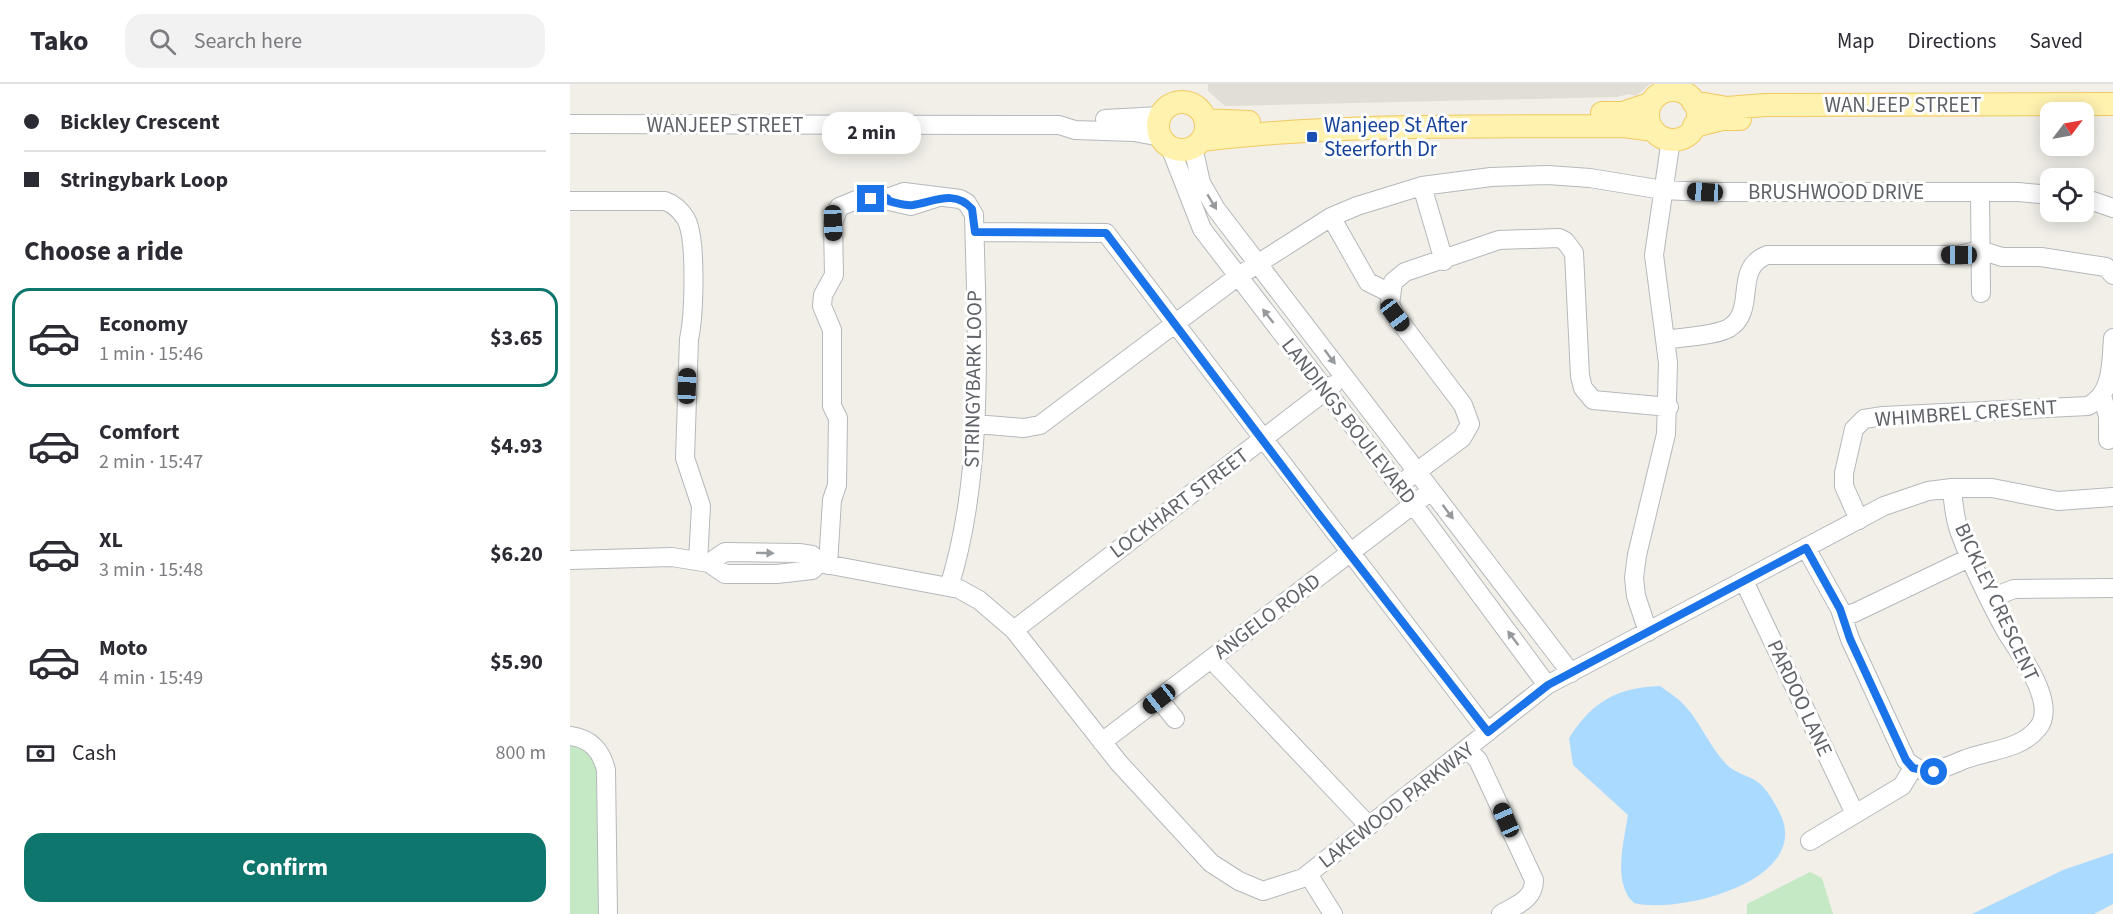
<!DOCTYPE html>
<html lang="en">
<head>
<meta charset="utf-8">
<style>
  :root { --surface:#fff; --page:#f2f2f3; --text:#2b2b33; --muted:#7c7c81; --line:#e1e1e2; --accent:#0f766e }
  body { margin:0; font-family:"Source Sans 3",sans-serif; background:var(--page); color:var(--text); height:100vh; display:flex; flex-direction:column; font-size:22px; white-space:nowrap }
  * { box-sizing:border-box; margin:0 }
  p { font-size:20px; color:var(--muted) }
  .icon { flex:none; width:33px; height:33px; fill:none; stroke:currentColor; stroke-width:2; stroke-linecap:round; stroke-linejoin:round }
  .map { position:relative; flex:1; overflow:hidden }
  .panel { display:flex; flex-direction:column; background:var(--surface); width:570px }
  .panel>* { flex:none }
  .guide { display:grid; align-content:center; height:132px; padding:0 24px; background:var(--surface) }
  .needle { width:39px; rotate:58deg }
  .fabs { position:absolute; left:1470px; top:18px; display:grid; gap:12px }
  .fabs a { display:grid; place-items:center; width:54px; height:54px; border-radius:12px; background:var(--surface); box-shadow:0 3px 15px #0003; font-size:30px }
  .end { position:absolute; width:27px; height:27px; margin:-14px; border:8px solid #1a73e8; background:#fff; box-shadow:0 0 0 3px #fff }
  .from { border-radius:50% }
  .bubble { position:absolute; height:42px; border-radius:18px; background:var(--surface); box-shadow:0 3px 15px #0003; font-size:20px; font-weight:700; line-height:42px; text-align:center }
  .car { position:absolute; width:18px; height:36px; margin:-18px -9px; border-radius:8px; box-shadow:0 0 4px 2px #0007; background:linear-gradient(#222 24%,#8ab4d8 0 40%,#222 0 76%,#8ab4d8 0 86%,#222 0) }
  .guide b { display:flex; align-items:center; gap:21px; height:57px; font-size:22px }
  .guide b+b { border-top:2px solid var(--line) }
  .guide i { width:15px; height:15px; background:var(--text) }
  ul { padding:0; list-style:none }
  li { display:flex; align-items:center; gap:18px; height:99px; margin:0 12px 9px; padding:0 12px; border:3px solid transparent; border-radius:18px }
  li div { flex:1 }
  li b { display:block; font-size:22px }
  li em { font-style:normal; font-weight:700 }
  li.on { border-color:var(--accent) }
  li>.icon { width:54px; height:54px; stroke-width:1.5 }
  h2 { padding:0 24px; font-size:27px; line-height:72px }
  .pay { display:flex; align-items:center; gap:15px; height:66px; padding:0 24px; font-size:22px }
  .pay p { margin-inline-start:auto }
  .cta { display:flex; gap:12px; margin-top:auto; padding:12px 24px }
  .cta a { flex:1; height:69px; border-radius:18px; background:var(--accent); color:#fff; font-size:24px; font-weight:700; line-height:69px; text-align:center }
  header { display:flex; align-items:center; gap:36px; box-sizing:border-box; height:84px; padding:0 30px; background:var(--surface); border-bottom:2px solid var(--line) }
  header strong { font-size:28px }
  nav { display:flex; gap:33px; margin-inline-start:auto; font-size:21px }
  .search { width:420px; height:54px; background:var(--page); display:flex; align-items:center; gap:15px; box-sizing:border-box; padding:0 21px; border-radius:18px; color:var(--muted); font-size:22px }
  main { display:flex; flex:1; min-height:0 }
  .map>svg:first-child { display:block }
  .education { fill:#e1ded6 }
  .green { fill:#c5e8c5 }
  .water { fill:#aadaff }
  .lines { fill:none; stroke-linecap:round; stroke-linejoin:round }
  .minor-casing { stroke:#b5b8bc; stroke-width:20 }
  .major-casing { stroke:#f2c960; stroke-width:24 }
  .minor { stroke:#fff; stroke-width:18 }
  .major { stroke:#fff2af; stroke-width:22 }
  .oneway { fill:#979a9d }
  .route { stroke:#1a73e8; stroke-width:8 }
  .transit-dot { fill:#1a4fb4; stroke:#fff; stroke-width:2 }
  .labels { text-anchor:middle; stroke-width:6; stroke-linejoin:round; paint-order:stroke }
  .street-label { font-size:21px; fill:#5f6368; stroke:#fff }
  .transit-label { font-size:21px; fill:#164399; stroke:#fff; text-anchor:start }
</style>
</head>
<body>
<header>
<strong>Tako</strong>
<div class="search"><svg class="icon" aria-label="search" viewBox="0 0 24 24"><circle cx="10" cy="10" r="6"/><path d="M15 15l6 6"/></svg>Search here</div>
<nav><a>Map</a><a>Directions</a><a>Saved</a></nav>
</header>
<main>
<section class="panel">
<div class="guide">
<b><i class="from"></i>Bickley Crescent</b>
<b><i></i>Stringybark Loop</b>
</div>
<h2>Choose a ride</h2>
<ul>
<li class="on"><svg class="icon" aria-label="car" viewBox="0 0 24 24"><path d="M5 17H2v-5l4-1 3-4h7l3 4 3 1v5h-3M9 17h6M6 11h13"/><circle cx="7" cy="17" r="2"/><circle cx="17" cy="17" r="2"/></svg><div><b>Economy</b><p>1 min · 15:46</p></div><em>$3.65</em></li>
<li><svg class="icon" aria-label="car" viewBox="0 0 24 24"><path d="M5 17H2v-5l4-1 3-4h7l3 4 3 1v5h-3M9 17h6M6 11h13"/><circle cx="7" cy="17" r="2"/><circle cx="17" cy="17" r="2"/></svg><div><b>Comfort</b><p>2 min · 15:47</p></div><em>$4.93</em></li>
<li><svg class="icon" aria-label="car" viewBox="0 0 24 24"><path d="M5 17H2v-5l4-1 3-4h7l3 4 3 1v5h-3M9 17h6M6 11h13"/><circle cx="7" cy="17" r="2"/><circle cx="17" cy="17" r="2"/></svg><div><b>XL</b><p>3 min · 15:48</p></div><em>$6.20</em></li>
<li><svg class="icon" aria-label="car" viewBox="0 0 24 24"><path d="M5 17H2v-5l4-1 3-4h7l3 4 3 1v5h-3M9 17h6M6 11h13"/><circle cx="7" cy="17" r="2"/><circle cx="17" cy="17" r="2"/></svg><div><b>Moto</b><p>4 min · 15:49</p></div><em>$5.90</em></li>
</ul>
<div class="pay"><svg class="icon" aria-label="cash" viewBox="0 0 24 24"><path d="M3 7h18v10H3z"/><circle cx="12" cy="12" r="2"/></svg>Cash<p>800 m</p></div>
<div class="cta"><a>Confirm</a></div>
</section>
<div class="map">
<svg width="1543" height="830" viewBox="0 0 1543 830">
  <rect width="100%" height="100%" fill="#f1efe8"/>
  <!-- education -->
  <path class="education" d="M638,0h442l-14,12 -7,-2 -12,3 -392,9 -17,-15z"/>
  <!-- green -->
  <path class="green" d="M0,660c19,3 26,18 31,35v135h-31z
    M1240,788l12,6 11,36h-86v-10z"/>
  <!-- water -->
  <path class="water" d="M1090,602c8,6 18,12 25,20 16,17 25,42 42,59 8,8 23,11 32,18 8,6 21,28 24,38 20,62 -106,93 -149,82 -22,-20 -10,-62 -6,-88l-55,-50 -4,-27c24,-37 47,-50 91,-52z
    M1543,769v51l-19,10h-122l91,-44z"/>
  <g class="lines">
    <defs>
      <path id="minor" d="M1104,0v6
        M535,35l55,-3
        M0,40l489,1 16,5 59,2 27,5
        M600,63l32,82 211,275 134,181
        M623,63l8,36 15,26 355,464
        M852,102l22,75
        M1410,108l1,101
        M317,114l2,3 22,5 25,-8
        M1514,114l29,10
        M0,117h95c9,3 16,10 21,18 11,20 8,97 3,120l-4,119 16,48 -3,55
        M761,133l37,65 22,11
        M405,148l131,1 382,499
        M1095,256c17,-3 50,-4 64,-12 29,-18 3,-59 38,-73h192l21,-5 22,7h39l65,10 7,8
        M1532,312l6,20v24
        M405,340l49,4 16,-3 197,-148 94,-60 26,-11 65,-20 69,-9 57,-2 42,3 73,12 42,2h313l32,3
        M829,401l63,-47 8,-14 -7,-19 -68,-90 -5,-11 3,-22 12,-10 94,-32 60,-2 6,3 9,12 6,123 3,12 10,12 76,7
        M1289,436l-15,-34v-13l10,-44 10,-10 19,-3 205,-10c25,-12 23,-43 25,-68
        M1236,464l34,61 10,30 56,121c18,19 36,9 57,0 25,-10 58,-10 75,-32 20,-24 -18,-74 -31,-95 -16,-28 -36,-70 -47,-100 -5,-13 -7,-31 -8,-45
        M0,476l102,-3 37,6 16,11h52l35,-4 8,-7
        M139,479l16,-11 74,1 13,2 8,8 139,26 20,11 35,30 105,133 92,100 28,18 24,10 40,-13 244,-193 337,-179 44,-15 24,-3h40l66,13 55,-4
        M258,481l4,-65 5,-15 1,-67 -6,-12v-76l-10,-24 1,-11 11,-20 -1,-52 6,-16 17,-7 31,-2 17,-6 56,7 7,4 7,12c3,119 11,258 -25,372
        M1174,497l111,233
        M1421,514l23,-9 99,-1
        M1273,532l11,-3 117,-56
        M444,546l319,-245
        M1078,548l-12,-36 -2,-18 3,-23 29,-121 2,-71 -14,-108 17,-116
        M641,575l158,167
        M589,615l16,20
        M0,652c21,3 31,14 36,34l2,144
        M532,658l321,-245
        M897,665l11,11 56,120c0,20 -18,25 -33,34
        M1240,757l92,-55 11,-18
        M738,790l25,40"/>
      <path id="major" d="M1078 31a25 25 0 1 1 50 0a25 25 0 1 1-50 0Z
        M1123,18l34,6 38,-3 348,-1
        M588 42a24 24 0 1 1 48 0a24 24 0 1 1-48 0Z
        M1032,29h21l27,-9
        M635,36l44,2
        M1124,42l28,-7h18
        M632,56c139,-17 281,-13 422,-14l29,4"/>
    </defs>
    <!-- minor casing -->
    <use href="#minor" class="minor-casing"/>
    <!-- major casing -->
    <use href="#major" class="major-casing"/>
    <!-- minor -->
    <use href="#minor" class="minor"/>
    <!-- major -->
    <use href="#major" class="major"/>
  </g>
  <!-- one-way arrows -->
  <defs><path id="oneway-solid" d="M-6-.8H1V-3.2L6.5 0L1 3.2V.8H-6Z" transform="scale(1.5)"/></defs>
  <g class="oneway">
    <use href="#oneway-solid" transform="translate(642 118) rotate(59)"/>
    <use href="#oneway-solid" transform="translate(698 232) rotate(-128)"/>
    <use href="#oneway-solid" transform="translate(760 273) rotate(53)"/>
    <use href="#oneway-solid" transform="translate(878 428) rotate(53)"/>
    <use href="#oneway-solid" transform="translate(195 469) rotate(1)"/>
    <use href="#oneway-solid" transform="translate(943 554) rotate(-127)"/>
  </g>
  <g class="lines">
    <!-- route -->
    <path class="route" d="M301,115l16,-1 2,3c8,2 16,5 24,4 20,-3 42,-16 59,4l3,23 131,1 214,283 168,216 60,-47 258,-137 34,61 10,30 56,121 7,8 21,4"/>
  </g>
  <!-- markers -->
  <rect class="transit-dot" x="736" y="47" width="12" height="12" rx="3"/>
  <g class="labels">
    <!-- street labels -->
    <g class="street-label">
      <text x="1333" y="28">WANJEEP STREET</text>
      <text x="155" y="48">WANJEEP STREET</text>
      <text x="1266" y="115">BRUSHWOOD DRIVE</text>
      <text transform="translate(403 295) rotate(-89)" y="7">STRINGYBARK LOOP</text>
      <text transform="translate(1396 329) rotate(-4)" y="7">WHIMBREL CRESENT</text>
      <text transform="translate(779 337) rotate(52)" y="7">LANDINGS BOULEVARD</text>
      <text transform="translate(609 419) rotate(-37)" y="7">LOCKHART STREET</text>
      <text transform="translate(1427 518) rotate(65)" y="7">BICKLEY CRESCENT</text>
      <text transform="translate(697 532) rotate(-37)" y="7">ANGELO ROAD</text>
      <text transform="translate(1230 614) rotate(65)" y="7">PARDOO LANE</text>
      <text transform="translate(826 721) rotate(-38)" y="7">LAKEWOOD PARKWAY</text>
    </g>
    <!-- transit labels -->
    <g class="transit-label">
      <text x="754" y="48">Wanjeep St After<tspan x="754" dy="24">Steerforth Dr</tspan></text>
    </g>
  </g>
</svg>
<div class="fabs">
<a><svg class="needle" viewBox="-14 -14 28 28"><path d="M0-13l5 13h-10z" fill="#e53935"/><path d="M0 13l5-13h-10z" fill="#7c7c81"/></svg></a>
<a><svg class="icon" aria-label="locate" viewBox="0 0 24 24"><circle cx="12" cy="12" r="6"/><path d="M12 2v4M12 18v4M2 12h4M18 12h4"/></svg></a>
</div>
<i class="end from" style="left:1364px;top:688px"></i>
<i class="end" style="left:301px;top:115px"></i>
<div class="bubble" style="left:252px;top:28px;width:99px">2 min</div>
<i class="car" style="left:1135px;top:108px;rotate:273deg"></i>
<i class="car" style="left:263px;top:139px;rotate:178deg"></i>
<i class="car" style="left:1389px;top:171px;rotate:270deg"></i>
<i class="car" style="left:825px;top:231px;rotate:143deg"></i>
<i class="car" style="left:117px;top:302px;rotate:2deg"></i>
<i class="car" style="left:589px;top:615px;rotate:232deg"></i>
<i class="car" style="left:936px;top:736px;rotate:336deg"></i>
</div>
</main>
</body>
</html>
